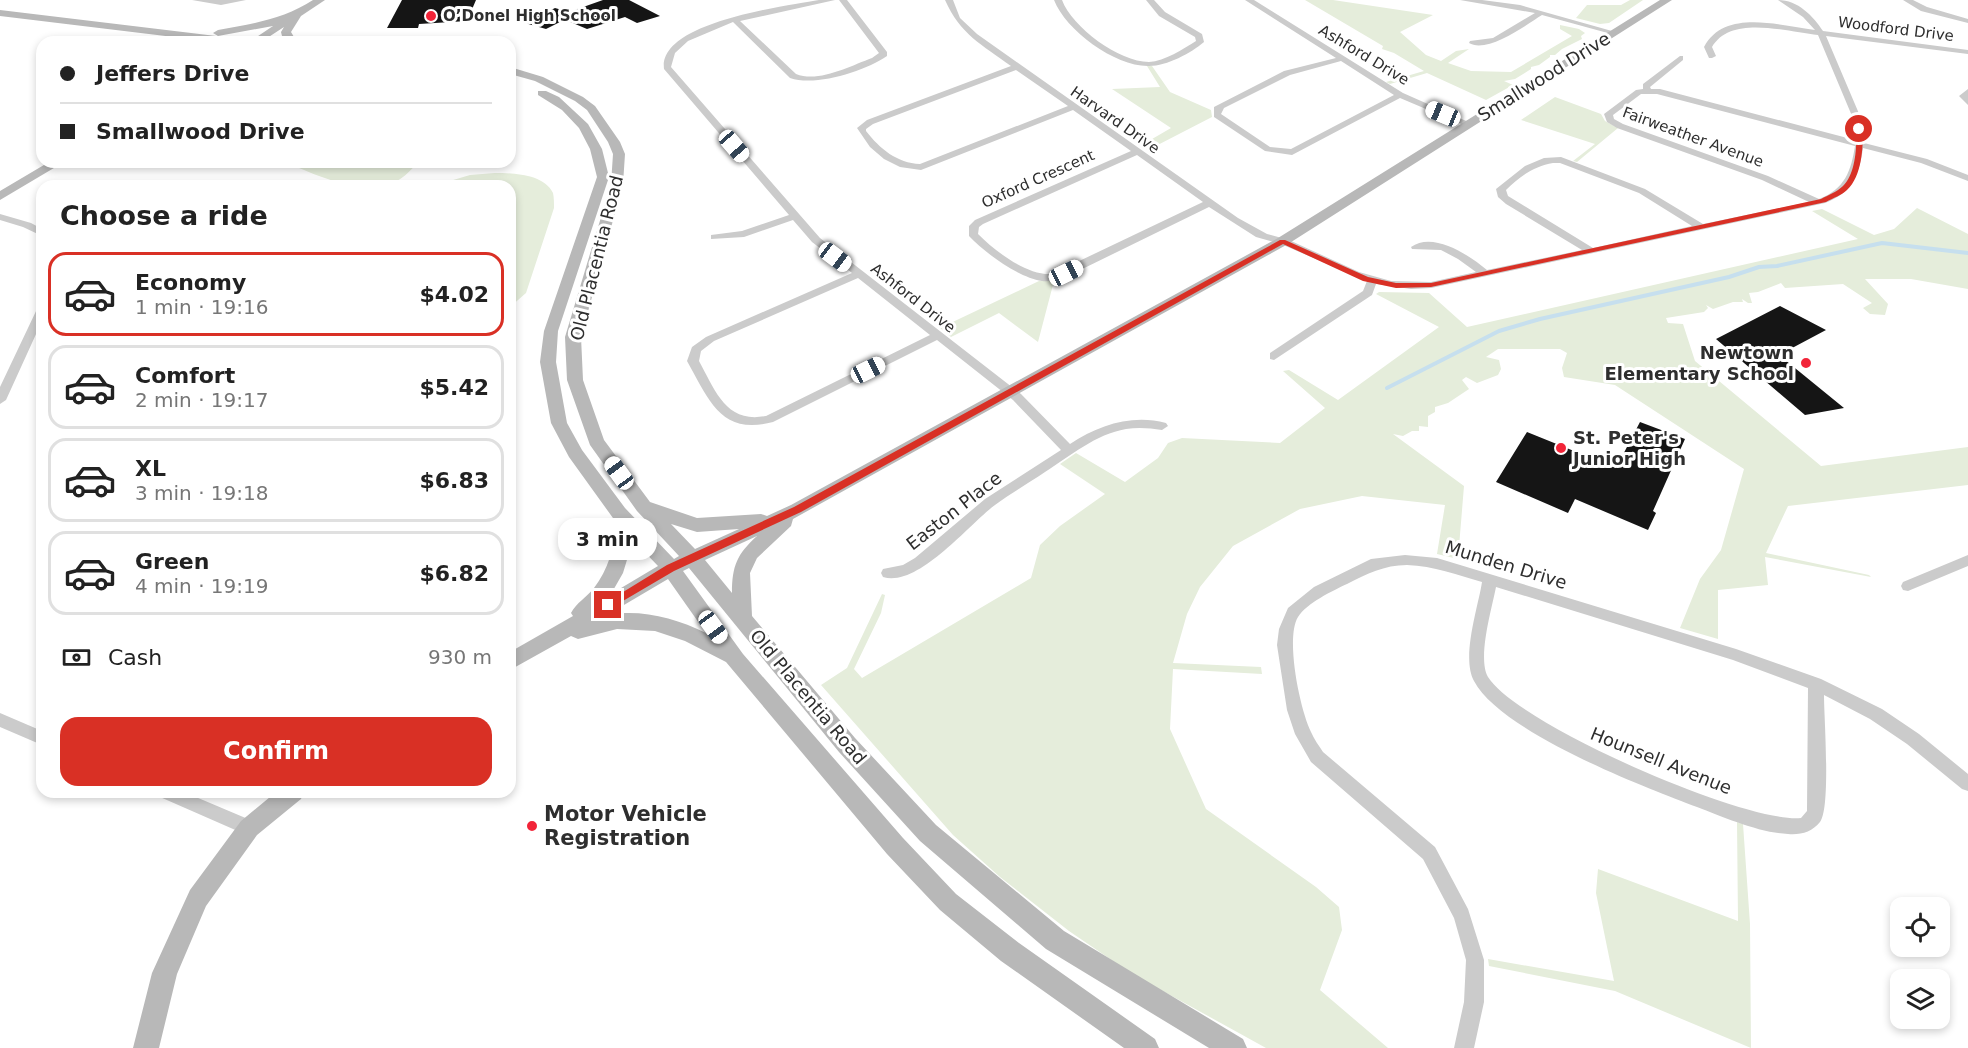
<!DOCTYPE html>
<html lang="en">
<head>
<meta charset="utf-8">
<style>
  :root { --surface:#fff; --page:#f2f2f2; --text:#222; --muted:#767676; --line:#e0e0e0; --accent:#d93025 }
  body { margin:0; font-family:"DejaVu Sans",sans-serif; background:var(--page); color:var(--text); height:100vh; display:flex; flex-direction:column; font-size:22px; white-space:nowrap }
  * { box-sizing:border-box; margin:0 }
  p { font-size:20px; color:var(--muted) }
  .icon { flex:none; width:33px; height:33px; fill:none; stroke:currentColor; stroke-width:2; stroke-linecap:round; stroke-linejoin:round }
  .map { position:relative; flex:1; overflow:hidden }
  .sheet { position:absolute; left:36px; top:180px; width:480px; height:618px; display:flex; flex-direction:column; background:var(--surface); border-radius:18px; box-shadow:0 3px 9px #0003 }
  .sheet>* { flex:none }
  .banner { position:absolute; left:36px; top:36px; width:480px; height:132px; border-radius:18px; box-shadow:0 3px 9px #0003; display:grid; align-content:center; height:132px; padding:0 24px; background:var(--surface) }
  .controls { position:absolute; left:1890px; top:897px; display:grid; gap:12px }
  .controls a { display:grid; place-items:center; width:60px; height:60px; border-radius:12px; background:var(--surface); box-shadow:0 3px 9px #0003; font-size:30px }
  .end { position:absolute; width:27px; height:27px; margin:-14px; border:8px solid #d93025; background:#fff; box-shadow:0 0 0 3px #fff }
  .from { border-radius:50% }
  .bubble { position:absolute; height:42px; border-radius:18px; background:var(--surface); box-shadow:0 3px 9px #0003; font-size:20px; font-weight:700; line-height:42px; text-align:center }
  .car { position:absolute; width:18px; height:36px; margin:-18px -9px; border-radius:8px; box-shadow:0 0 4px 2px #0007; background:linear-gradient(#fff 24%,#345 0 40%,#fff 0 76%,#345 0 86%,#fff 0) }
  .banner b { display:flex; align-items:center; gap:21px; height:57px; font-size:22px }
  .banner b+b { border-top:2px solid var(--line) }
  .banner i { width:15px; height:15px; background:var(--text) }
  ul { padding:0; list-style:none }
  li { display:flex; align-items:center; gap:18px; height:84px; margin:0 12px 9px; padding:0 12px; border:3px solid var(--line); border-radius:18px }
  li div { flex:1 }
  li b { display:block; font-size:22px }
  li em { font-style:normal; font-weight:700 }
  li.active { border-color:var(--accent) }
  li>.icon { width:54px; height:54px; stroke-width:1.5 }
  h2 { padding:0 24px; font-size:27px; line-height:72px }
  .pay { display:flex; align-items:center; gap:15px; height:66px; padding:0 24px; font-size:22px }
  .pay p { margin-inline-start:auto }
  .action { display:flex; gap:12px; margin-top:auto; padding:12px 24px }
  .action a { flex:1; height:69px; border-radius:18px; background:var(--accent); color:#fff; font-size:24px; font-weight:700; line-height:69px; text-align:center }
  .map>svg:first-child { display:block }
  .green { fill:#e5eddb }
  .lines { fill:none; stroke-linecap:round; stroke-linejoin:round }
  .stream { stroke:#c6dfee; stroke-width:4 }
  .building { fill:#151515 }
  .street { fill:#cbcbcb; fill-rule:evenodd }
  .secondary { fill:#b8b8b8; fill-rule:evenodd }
  .route { fill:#d93025 }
  .poi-dot { fill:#f22438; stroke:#fff; stroke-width:2 }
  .labels { text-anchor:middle; stroke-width:6; stroke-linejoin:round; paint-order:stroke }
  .far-poi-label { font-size:15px; font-weight:bold; fill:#2e2e2e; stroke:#fff; text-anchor:start }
  .far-street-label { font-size:15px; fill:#2e2e2e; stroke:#fff }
  .street-label { font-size:18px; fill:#2e2e2e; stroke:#fff }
  .poi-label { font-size:18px; font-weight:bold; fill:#2e2e2e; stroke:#fff; text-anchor:end }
  .near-poi-label { font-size:21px; font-weight:bold; fill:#2e2e2e; stroke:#fff; text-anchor:start }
</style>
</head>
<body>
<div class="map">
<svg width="1968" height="1048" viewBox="0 0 1968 1048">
  <rect width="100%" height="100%" fill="#fff"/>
  <!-- green -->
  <path class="green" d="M1305,0h28l100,15 -33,17 26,23 15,6 15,-10 13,-2 -21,14 23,8 40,1 61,-36 -12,-7v-4l19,4 6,4 -4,3 1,3 -20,10 -7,6h-5v2l-11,8 -8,2v2l-16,10 -11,2 9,4 -27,15 -59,-27 -37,11 -4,-2 38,-11 -30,-18 -12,-4 1,-3z
    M1630,0h13l-34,23 -9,1 -24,-6 11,-13h34z
    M1147,66h5l18,26 41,18 1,7 -64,33 -8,-4 31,-18 -59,-39 48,-2z
    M1555,97l46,17 4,7 13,7 -41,34 -4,-1 22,-17 -74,-24z
    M285,162h133c-8,10 -17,18 -29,23 -28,11 -78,-12 -104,-23z
    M495,173c18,0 49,1 58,20 1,4 1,11 1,15l-28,85 -16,14v-121h-77l37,-11z
    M1917,208l51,26v55l-57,-10h-46l23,25 -3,11 -15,-1 -7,-6 9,-5 -29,-19 -58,4 -4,-5 -23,9 -9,1 3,10h-4l-6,-4 1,3h-10l-20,7 -7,-4 2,3 -4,4 -38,6 2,5 15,1 12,37 126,105 147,-19v38l-180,21 -22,47 103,22 2,2 -106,-20 3,28 -50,5v49l-38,-11 20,-49 21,-29 23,-81 -129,-84 -51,-8 -2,-9 5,-15 -7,-4h-62l-12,8 13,3 2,9 -3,6 -21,8 -11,-6 -4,3 7,9 -21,14 -13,4v5l-7,4v11l-9,-1v5h-7l-9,5 -10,-2 71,52 -6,73 -21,-5 8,-49 -83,-9 -62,13 -67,37 -33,41 -13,27 -14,49 88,4 1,7 -89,-5 -3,60 36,80 110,78 23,20 3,23 -22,60 68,58h-122l-134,-74 -63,-43 -69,-54 -47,-42 -132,-150 26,-17 35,-74 3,1 -4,18 -27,56 8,9 169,-100 9,-33 20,-19 45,-32 -45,-30 16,-11 49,29 33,-24 10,-15 14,-5 98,5 45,-35 -42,-37 6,-1 49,30 101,-73 -63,-33 3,-2 50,1 38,34 391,-88 -46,-28 10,-2 52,26 20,-6z
    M1039,281h15l-16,61 -39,-29 -48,24 -11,-9z
    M1737,822l6,2 7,100 1,124 -136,-57 -126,-25 -1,-7 126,22 -18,-88 2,-24 140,52z"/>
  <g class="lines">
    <!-- stream -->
    <path class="stream" d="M1387,388l112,-57 41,-12 189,-42 30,-10 18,-1 105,-23 86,10"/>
  </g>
  <!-- building -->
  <path class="building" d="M402,0h74l-9,21 -48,3 -1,4h-31z
    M603,0h26l31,16 -23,7 -12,-6 -38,12 -19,-8 -8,1 -14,7 -21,-6 30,-15 14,4z
    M1780,306l46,24 -47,25 65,53 -39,7 -89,-76z
    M1640,422l45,17 -32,72 3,2 -8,17 -73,-31 -7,14 -72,-31 31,-50 89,36z"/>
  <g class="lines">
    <!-- street -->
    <path class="street" d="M192,0h54l-25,5z
      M819,0h16l-95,21 56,53c23,9 54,-8 76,-16l7,-5 -40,-53h8l40,52v4c-22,15 -71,31 -97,22l-57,-56 -45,19 -13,12 -4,14 149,171 201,156 49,50c29,-19 62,-30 96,-21l2,3 -6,4c-12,-2 -24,-3 -36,-1 -30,5 -56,27 -81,43 -16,11 -34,21 -50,33 -26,19 -77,83 -112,72l-2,-4 2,-4 20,-4 12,-7 70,-59 76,-49 -48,-50 -76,-60 -164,82c-52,14 -64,-22 -86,-61l5,-14 14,-10 146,-64 -40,-31 -19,-22 -49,17 -33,2v-4l31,-4 47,-16 -125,-146c-6,-47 122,-63 155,-69zM858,278l72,57 -164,81c-40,8 -51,-26 -67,-55l2,-10 13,-10z
      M945,0h8l7,18 17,16 261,184 29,16 22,6 70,32 32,9 40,1 45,-10 -18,-13 -17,-9 -29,-1 -1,-2c22,-16 58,8 76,23l95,-20 -76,-46 -8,-7 -2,-8 29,-23 19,-8 17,-1 84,32 58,35 106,-22 -47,-22 -145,-52 -10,-6 -3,-8 32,-24 7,-1v-5l37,-28h3v4l-33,27 1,2h9l195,51 -3,-24 -34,-81c-31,-3 -87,-21 -106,12l4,9 -4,2h-3l-5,-11c21,-39 76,-21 111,-17l-12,-13 -25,-17c20,0 35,16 45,31l145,19v4l-142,-18 34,80 4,27 63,16 41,16v6l-47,-18 -58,-15c-4,27 -11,45 -38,55l-394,85 -20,1 -35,-5 -4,11 -98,65 -4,-1v-6l93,-62 4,-10 -86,-37 -25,-7 -47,-30 -139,68c-9,4 -19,7 -28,6 -23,-3 -57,-28 -73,-45v-10l6,-6 156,-69 -58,-41 -152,60 -21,-3 -16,-8 -14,-12 -13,-19 10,-8 144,-54c-29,-21 -51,-32 -66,-66zM1016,70l52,36 -148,58c-23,-1 -40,-15 -54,-33v-2l7,-5zM1641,94h16l198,52c-4,25 -10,43 -36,53l-51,-23 -145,-52 -9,-5 -1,-4zM1137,155l66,47 -151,72c-25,2 -57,-23 -74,-40l1,-7 4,-3zM1553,163h7l79,30 53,33 -99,22 -85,-52 -2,-6c13,-13 28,-24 47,-27z
      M1054,0h8c10,27 57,62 87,62 16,-1 34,-13 47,-21l-1,-4 -36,-21 -13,-16h8l11,12 37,22 2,8c-13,11 -37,24 -55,24 -33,1 -83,-35 -95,-66z
      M1245,0h9l149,93 70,31 -7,2 -66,-28 -108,57 -27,-4 -51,-34v-10l70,-36 52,-13zM1341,61l53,34 -103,54 -21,-2 -49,-33 3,-6 66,-33z
      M1460,0h22l38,5 99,28 -4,2 -73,-20c-16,10 -55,39 -73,28l1,-2 23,-3 42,-25z
      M1903,0h10l14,7 41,12v4l-47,-12z
      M1968,89v16l-9,-9z
      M0,214l31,9 11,6v7l-19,-9 -23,-7z
      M42,306v15l-36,79 -6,4v-17l37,-78z
      M1405,555l32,3 299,91 85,30 61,30 37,25 49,40v17l-6,-2 -55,-45 -37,-25 -46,-24c0,22 7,113 -4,127 -8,10 -19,13 -32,12 -28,-1 -65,-17 -91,-27 -56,-21 -196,-75 -223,-126 -13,-24 4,-73 8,-99 -25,-7 -48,-16 -75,-17 -23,0 -40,9 -60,19 -15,7 -40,19 -49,33 -13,21 2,93 13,115 3,7 8,14 12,20l112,95 33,62 16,51v42l-10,46h-20l10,-46 2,-42 -12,-42 -31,-59 -112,-97 -16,-28 -8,-24 -10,-65 2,-16 9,-21 26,-21 57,-28zM1496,587l237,73 75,28 -1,123 -6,7c-55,6 -284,-94 -313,-141 -11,-19 4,-69 8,-90z
      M1968,555v11l-60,25 -5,-1 -2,-4 2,-4z
      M0,713l42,18v14l-42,-18z
      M158,792h26l71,30 3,6 -3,6 -6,2 -89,-39z"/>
    <!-- secondary -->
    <path class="secondary" d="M313,0h12l-24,16 -10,16 6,10 -14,-2 -2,-8 3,-5 -23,15h-12l24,-16 -55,10 -5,-3 5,-3c34,-6 66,-11 95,-30z
      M1660,0h12l-384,244 -495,275 -2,7 -34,32 -7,15 2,43 103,122 81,87 128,106 179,108 4,9h-38l-163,-99 -126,-108 -81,-89 -150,-184 -6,3 60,83 160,184 53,56 63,49 136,96 4,9h-35l-123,-87 -61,-51 -53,-56 -161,-192 -41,-21 -30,-10 -38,-2 -39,10 -7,-3 -61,34v-18l63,-36 -2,-3c5,-10 16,-16 23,-25 14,-18 20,-41 24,-63l-49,-68 -18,-34 -11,-61 4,-31 53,-154 -7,-28 -11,-21 -17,-18 -24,-15v-4h8l13,6 29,27 14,25 7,28 -51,154 -2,31 11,61 15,27 43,58 49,51 5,-3 -42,-45 -47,-66 -23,-65 -2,-43 46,-153 2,-30 -5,-12 -21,-32 -12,-9 -40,-20 -25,-7v-7l33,10 40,20 12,9 25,36 5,12 -2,30 -42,153 2,43 21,60 46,62 47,16 64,-4 6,2 24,-11 487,-267zM671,524l26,8 42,-3 -44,20zM757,536c-20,18 -25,30 -25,57l-27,-33zM633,540l25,26 -47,28 12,-21zM668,579l38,54c-31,-15 -65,-24 -99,-18z
      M0,10l241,29 5,3h-31l-215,-26z
      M49,162h15l-64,38v-9z
      M276,792h28l-3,7 -44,36 -51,71 -29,68 -18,74h-26l19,-75 38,-83 51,-69z"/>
  </g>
  <!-- route -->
  <path class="route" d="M1859,127l4,2c0,19 -1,47 -16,61 -5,5 -14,8 -21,12l-395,85 -35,1 -33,-7 -80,-37 -482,268 -127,59 -63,37h-7l-2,-3 65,-40 127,-58 486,-267h5l83,37 28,6h35l390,-84c7,-4 16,-7 22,-13 13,-13 14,-40 13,-57z"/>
  <!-- markers -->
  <g class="poi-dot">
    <circle cx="431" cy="16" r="6"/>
    <circle cx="1806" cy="363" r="6"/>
    <circle cx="1561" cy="448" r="6"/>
    <circle cx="532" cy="826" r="6"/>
  </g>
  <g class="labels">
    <!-- far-poi labels -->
    <g class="far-poi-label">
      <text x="443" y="21">O’Donel High School</text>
    </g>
    <!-- far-street labels -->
    <g class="far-street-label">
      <text transform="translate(1896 29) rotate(7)" y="5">Woodford Drive</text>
      <text transform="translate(1364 55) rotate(31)" y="5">Ashford Drive</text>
      <text transform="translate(1115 120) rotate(35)" y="5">Harvard Drive</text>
      <text transform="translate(1693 137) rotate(20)" y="5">Fairweather Avenue</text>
      <text transform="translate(1038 179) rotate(-24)" y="5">Oxford Crescent</text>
      <text transform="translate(913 298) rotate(38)" y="5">Ashford Drive</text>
    </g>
    <!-- street labels -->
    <g class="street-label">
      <text transform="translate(1544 77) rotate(-32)" y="6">Smallwood Drive</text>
      <text transform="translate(597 258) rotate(-76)" y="6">Old Placentia Road</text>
      <text transform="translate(954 511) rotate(-38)" y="6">Easton Place</text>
      <text transform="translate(1506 565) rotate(17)" y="6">Munden Drive</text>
      <text transform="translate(808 697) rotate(50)" y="6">Old Placentia Road</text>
      <text transform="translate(1661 761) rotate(22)" y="6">Hounsell Avenue</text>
    </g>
    <!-- poi labels -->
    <g class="poi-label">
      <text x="1794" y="359">Newtown<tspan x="1794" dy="21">Elementary School</tspan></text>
      <text x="1573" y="444" text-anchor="start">St. Peter's<tspan x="1573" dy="21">Junior High</tspan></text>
    </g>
    <!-- near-poi labels -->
    <g class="near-poi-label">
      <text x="544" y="821">Motor Vehicle<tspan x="544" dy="24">Registration</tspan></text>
    </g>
  </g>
</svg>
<div class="controls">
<a><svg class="icon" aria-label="locate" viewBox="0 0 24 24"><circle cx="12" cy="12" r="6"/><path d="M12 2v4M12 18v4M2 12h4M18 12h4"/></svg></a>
<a><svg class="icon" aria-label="layers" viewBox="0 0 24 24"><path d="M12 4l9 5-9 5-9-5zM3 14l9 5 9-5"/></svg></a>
</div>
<i class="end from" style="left:1859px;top:129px"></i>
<i class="end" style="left:608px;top:605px"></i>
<div class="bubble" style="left:558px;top:518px;width:99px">3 min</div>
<i class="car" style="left:1443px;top:114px;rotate:292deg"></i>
<i class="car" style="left:734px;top:146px;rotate:139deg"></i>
<i class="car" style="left:835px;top:257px;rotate:127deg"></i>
<i class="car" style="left:1066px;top:273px;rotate:64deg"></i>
<i class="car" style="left:868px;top:370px;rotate:64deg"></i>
<i class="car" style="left:619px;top:473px;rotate:324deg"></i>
<i class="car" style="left:713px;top:627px;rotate:144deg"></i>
<div class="banner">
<b><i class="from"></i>Jeffers Drive</b>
<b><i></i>Smallwood Drive</b>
</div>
<section class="sheet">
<h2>Choose a ride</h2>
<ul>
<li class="active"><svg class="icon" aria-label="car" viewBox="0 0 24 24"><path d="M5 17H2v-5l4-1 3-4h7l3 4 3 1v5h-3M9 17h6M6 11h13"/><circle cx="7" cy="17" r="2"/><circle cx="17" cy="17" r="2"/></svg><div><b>Economy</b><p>1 min · 19:16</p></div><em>$4.02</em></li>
<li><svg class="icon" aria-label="car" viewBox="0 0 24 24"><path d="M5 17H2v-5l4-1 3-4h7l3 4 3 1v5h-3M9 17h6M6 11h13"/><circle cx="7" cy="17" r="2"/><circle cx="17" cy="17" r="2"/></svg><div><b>Comfort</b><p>2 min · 19:17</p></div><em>$5.42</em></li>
<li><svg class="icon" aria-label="car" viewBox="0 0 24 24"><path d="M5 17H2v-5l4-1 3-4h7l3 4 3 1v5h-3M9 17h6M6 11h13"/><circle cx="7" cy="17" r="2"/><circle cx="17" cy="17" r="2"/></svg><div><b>XL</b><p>3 min · 19:18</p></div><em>$6.83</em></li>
<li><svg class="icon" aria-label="car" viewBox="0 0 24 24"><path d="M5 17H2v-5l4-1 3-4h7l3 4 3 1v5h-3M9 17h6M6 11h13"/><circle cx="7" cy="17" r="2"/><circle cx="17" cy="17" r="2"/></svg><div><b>Green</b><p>4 min · 19:19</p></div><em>$6.82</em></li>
</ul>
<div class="pay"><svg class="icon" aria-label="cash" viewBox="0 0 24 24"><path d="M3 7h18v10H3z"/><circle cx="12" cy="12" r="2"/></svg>Cash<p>930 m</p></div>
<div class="action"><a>Confirm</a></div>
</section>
</div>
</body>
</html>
